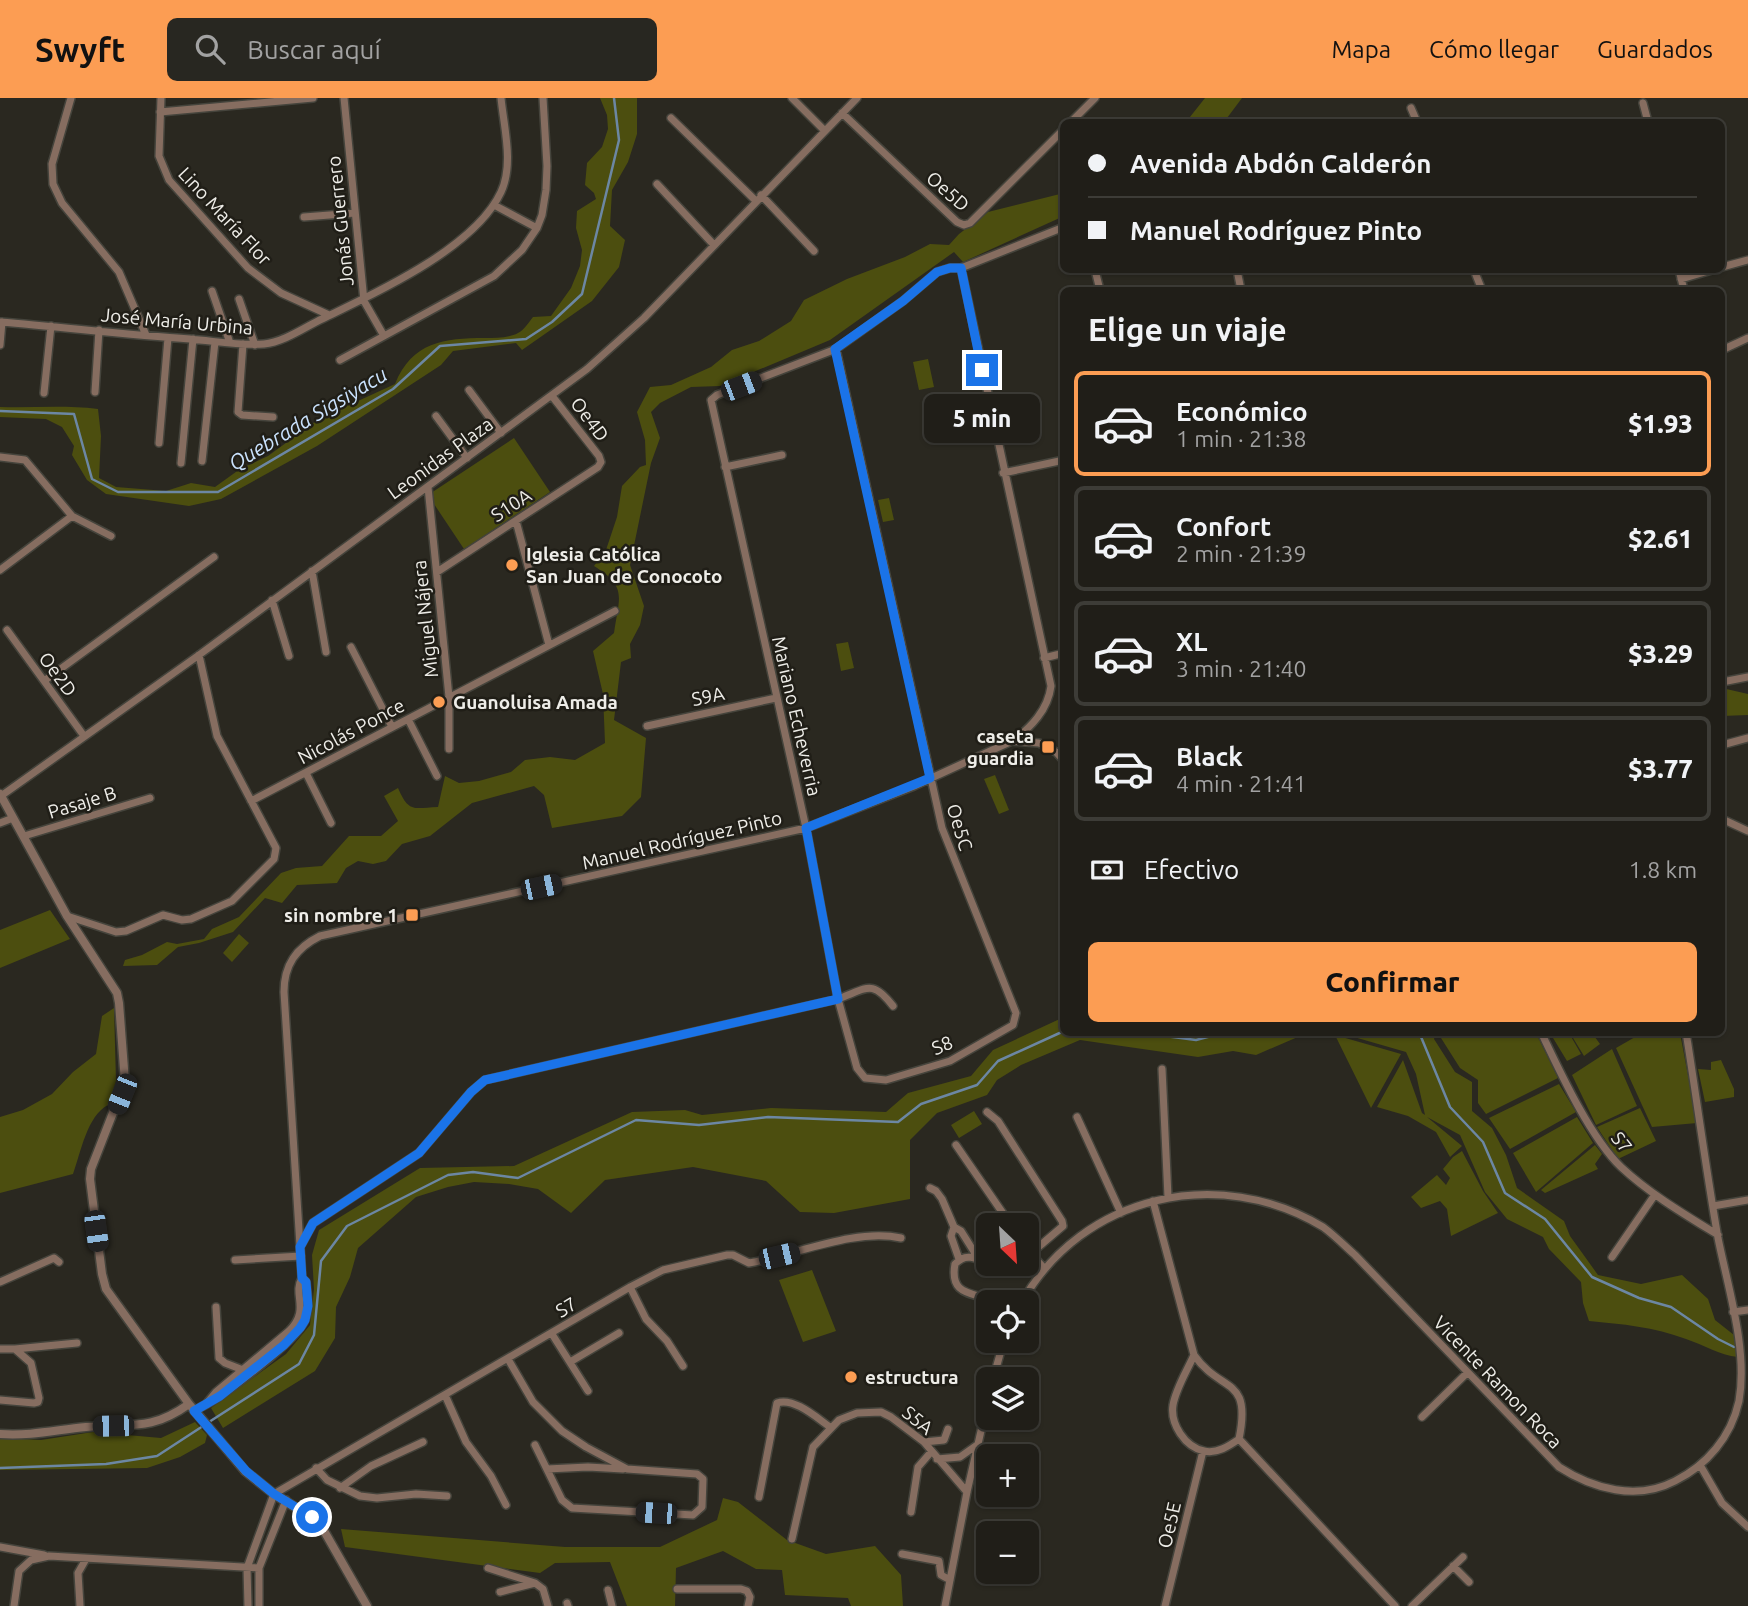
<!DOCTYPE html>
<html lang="es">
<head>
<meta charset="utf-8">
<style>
  :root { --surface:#201e18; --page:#282721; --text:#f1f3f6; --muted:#a2a2a2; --line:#3d3c37; --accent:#fc9d53 }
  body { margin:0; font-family:Ubuntu,sans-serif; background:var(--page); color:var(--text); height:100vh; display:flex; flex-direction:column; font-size:26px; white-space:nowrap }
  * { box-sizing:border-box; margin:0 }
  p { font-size:23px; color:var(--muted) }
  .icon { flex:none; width:38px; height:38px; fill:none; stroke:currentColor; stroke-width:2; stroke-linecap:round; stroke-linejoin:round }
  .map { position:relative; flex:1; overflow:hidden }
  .panel { position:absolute; left:1060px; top:189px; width:665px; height:749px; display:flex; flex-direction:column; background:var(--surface); border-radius:10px; box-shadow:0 2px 5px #0004,0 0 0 2px var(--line) }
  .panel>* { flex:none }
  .hud { position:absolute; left:1060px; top:21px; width:665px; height:154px; border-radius:10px; box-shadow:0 2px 5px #0004,0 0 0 2px var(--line); display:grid; align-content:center; height:154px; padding:0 28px; background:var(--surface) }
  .needle { width:46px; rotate:155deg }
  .tools { position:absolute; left:976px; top:1115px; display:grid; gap:14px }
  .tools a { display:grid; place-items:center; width:63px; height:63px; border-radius:10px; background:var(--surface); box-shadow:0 2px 5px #0004,0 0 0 2px var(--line); font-size:35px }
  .end { position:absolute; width:32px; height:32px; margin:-16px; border:9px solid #1a73e8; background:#fff; box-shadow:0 0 0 4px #fff }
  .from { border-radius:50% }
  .bubble { position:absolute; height:49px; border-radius:10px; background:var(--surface); box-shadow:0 2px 5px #0004,0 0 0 2px var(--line); font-size:23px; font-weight:800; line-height:49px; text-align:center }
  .car { position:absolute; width:21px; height:42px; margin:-21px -10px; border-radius:9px; box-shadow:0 0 5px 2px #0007; background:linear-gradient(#222 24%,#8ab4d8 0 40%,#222 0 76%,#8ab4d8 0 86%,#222 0) }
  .hud b { display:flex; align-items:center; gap:24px; height:66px; font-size:26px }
  .hud b+b { border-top:2px solid var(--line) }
  .hud i { width:18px; height:18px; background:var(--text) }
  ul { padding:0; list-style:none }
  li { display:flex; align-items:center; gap:21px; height:105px; margin:0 14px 10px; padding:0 14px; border:4px solid var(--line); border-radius:10px }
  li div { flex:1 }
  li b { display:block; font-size:26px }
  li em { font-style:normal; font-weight:800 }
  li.current { border-color:var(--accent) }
  li>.icon { width:63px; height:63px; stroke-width:1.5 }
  h2 { padding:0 28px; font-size:32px; line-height:84px }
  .pay { display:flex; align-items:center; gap:18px; height:77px; padding:0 28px; font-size:26px }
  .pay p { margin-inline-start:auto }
  .action { display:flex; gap:14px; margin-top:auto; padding:14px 28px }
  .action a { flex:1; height:80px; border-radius:10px; background:var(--accent); color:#111; font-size:28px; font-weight:800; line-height:80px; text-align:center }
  header { display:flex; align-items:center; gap:42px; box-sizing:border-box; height:98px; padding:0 35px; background:var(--accent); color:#111 }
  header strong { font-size:33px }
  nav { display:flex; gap:38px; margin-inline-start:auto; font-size:24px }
  .search { width:490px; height:63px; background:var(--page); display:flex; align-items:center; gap:18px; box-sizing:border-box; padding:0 24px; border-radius:10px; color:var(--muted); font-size:26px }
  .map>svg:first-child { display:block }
  .green { fill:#4c4e0f }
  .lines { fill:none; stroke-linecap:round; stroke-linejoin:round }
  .stream { stroke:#6c87a3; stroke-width:2.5 }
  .minor-casing { stroke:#45443c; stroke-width:10 }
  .tertiary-casing { stroke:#45443c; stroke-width:11 }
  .minor { stroke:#866d60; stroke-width:7 }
  .tertiary { stroke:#866d60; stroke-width:8 }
  .route { stroke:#1a73e8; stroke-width:9 }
  .poi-dot { fill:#fc9d53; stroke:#201e17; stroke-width:2.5 }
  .labels { text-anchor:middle; stroke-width:5; stroke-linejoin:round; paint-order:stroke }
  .street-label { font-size:19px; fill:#eeede8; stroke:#201e17 }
  .poi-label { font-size:19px; font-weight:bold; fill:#eeede8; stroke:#201e17; text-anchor:start }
  .water-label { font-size:21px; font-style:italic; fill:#cae2fd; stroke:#201e17 }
</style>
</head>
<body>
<header>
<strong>Swyft</strong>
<div class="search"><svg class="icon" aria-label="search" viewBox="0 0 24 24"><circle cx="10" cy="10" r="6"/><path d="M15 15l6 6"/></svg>Buscar aquí</div>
<nav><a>Mapa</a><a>Cómo llegar</a><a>Guardados</a></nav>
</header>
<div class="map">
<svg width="1748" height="1508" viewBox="0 0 1748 1508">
  <rect width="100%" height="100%" fill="#2a2820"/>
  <!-- green -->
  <path class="green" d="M600,0h37v36l-9,28 -16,28 -2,36 15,14 -6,27 -27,34 -70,49 -6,-7 -63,8 -12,14 -124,81 -96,53 -32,7 -83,-12 -19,-14 -15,-25 2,-9 -12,-19 -16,-8 -46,-2v-10c33,1 65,-2 98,2l3,27 -2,42 17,9 50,4 25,-8 24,4 25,-18 28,-13 74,-54 16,-1 37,-17c17,-42 49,-46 90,-46 11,0 24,0 33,-5 6,-3 11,-11 15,-16l18,-1 20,-28 9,-22 2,-16 -6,-22 1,-17 19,-12 -2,-6 -9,-8 2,-22 15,-16 6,-18 -1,-14z
    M1205,0h37l-18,24h-38z
    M1064,95v23l-101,46 -9,-10 -124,88 -110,46 -29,1 -31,16 -9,9 9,26 -9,25 -21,102 14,41 -4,19 -10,19 1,14 -10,4 -7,58 32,18 -5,59 -19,19 -70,12 -8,-33 -10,-9 -62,17 -42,33 -28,8 -16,17 -13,3 -15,-3 -12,7 -9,15 -40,2 -15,18 -17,-5 -32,34 -34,11 -21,4 -21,18 -34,1 2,-6 17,-5 25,-13 10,2 27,-5 8,-10 27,-12 42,-44 15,-5 26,-2 27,-30h32l17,-15 -14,-25 14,-8c11,25 15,20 40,19l7,-31 14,7 20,-2 32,-9 14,-12 25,-3 25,3 30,-17 -2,-49 -10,-43 21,-18c5,-36 14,-46 -20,-67l12,-16 11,-33 5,-31 18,-19 6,-2 -1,-25 -8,-28 13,-25 21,-2 40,-18 21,-17 27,-9 32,-20 13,-21 43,-21 58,-22 25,-13 19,1 10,-11 29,-22z
    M928,261l6,28 -15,3 -6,-28z
    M514,340l36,54 -86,57 -36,-54z
    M889,400l5,22 -11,2 -5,-22z
    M848,544l6,26 -13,3 -5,-27z
    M1722,590l26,6v21l-26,1z
    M995,677l14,35 -10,4 -15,-35z
    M50,812l20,29 -70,29v-38z
    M239,836l10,9 -17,19 -9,-9z
    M114,910l2,73 -8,24c-21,11 -27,47 -35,69l-73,19v-76l23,-7 29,-16 21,-22 23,-18 6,-38z
    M1064,919v15l243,1 -51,22 -23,-4 -35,6 -118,-17 -59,25 -24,15 -10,15 -50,18 -27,27v59l-76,14 -34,-1 -34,-31 -73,-14 -88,13 -34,33 -33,-24 -29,-5 -35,-2 -26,5 -32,10 -58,51 -8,29 -14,30 -1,31 -20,33 -92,57 -12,-20 75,-54 24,-29 4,-36 -2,-34 7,-25 101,-62 94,-2 118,-54 53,-2 17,5 69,-7 115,4 22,-19 63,-17 22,-26z
    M1340,935h96l-2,6 21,33 17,10v29l20,17 14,27 11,33 47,33 6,15 28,39 43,9 41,-9 26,24 7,21 19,15 4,22c-19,-2 -34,-12 -52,-18 -32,-12 -64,-15 -97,-18l-6,-18 -2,-21 -32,-33 -6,-12 -36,-18 -22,-27 -25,-57 -33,-18 35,29 -12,11 -14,-25 -28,-16 -31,-9 26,-47 19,53 3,2 -9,-41 -10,-22z
    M1442,935h94l22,45 -72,36 -8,-11v-23l-18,-12 -19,-30z
    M1550,935h19l12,21 -14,7z
    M1570,935h22l8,11 -16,12z
    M1642,935h38l17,90 -45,4 -36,-79z
    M1335,937l66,19 -30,54z
    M1612,951l25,57 -41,19 -24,-50z
    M1721,962l13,29v8l-29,5 -7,-33 13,1v-8z
    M1559,986l17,28 -66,37 -21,-31z
    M1640,1010l16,33 -38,18 -21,-32z
    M974,1013l8,13 -23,14 -8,-13z
    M1577,1019l16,26 -57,49 -23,-39z
    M1595,1047l7,9 -7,10 3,5 -53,24 -4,-3z
    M1462,1053l21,40 15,22 -47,23 -4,-27 -7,-8 -19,7 -10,-11 26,-22 9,10 4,-7 -7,-9 10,-12z
    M812,1172l24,61 -33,11 -24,-62z
    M195,1324l12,13 -2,8 -25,14 -33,11 -147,2v-32l41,2 52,-8 68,6z
    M723,1400l15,4 49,38 39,14 49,-8 26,29 2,31h-52l-3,-8 -63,-3 -3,-25 -26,-1 -33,-18 -47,17 -1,38h-48l-17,-44 -55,1 -15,10 -195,-26 -4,-18 224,18h95l57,-27z"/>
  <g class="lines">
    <!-- stream -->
    <path class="stream" d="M0,313l74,3 18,65 26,13h100l175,-103 47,-43 86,-7 26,-17 30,-28 37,-154 -5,-42
      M1134,934l62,8 27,-7 34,-1
      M1419,934l31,75 33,35 22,51 40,26 47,58 47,21 32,9 47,32 16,8
      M209,1324l90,-58 15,-29 7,-74 26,-35 101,-51 25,-3 45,6 118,-58 63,5 69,-8 130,5 23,-18 56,-19 21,-24 66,-30
      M0,1370l106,-4 51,-8 46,-30"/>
    <defs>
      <path id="minor" d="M71,0l-19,66 1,20 9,19 57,69 27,63
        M161,0l-2,58 10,24 79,88 33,25 48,22
        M344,0l20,203 20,35
        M792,0l33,33
        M1643,5l5,19
        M1411,10l6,14
        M160,14l153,-14
        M842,15l115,109 7,3 6,-2 94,-94
        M671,20l85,83
        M1071,24l24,-24
        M657,86l57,61
        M761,97l53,56
        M494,107l43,23
        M304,119l51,-4
        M1722,169l26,-7
        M961,170l90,418c-3,24 -20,41 -38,55
        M1095,172l5,20
        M1237,172l4,20
        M1474,172l8,20
        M1679,172l5,20
        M1681,181l31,-9
        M212,193l18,52
        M239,201l16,46
        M0,224c63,5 127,13 190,17 25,2 50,7 74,5 20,-2 41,-17 58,-25 54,-26 153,-71 179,-127 13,-28 3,-64 0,-94
        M243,246l-5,68 4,3 31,2
        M0,247l2,-23
        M836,251l106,479 74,185 -3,12 -63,36 -64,19 -21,-2 -8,-10 -19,-69 -32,-171 -95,-428 6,-5 119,-46 67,-48 34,-29 13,-4h11l103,-41
        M1722,252l26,-12
        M340,262l154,-84 28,-26 15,-22 5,-13 4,-25 1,-24 -4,-68
        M469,292l32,43
        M95,294l4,-62
        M44,295l7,-67
        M436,318l31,42
        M159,345l9,-105
        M0,359l25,3 47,56 39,20
        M202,363l13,-119
        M181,365l12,-124
        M725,369l57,-12
        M1003,375l61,-13
        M428,389l21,210v52
        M516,423l33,124
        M0,472l72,-54
        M312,473l14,81
        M437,474l161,-105 3,-5 -2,-6 -47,-60
        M272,502l17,56
        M7,532l77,106
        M351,549l41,80
        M1044,560l20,-5
        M44,583l170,-124
        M1722,584l26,-5
        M408,621l29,57
        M647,628l129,-28
        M1722,647l26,-7
        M306,675l25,50
        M1,698l198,-141 388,-286 57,-51 213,-220
        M251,703l364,-190
        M1722,721l26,12
        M0,725l13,-5
        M24,738l126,-38
        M67,818l49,16 10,-1 37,-16 19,5 9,-1 41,-18 42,-42 2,-11 -59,-112 -18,-81
        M1541,934c19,40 49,105 80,135 29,27 63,47 97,68
        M1162,971l6,128
        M987,1014l11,9 64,100 1,5 -27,23 -9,11
        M1077,1019l44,96
        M956,1047l55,80
        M930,1090l6,3 6,8 12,28 7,4 17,27
        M1153,1103l41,154c27,39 58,20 45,84 -10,7 -22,15 -35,12 -19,-4 -34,-27 -31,-46 3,-17 14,-34 21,-50
        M1713,1108l35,-6
        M954,1129l-3,9 8,23
        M301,1147l12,-22 106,-70 52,-61 14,-12 353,-81c30,-11 34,-20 55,7
        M1027,1151l17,19
        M1612,1159l42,-61
        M235,1162l66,-4
        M0,1184l54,-24 5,4
        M630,1189l16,32 21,22 16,25
        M996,1204c-22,-10 -47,-5 -41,-38 22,-24 41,25 69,0
        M1022,1204c60,-107 197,-138 301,-75 11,8 22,19 32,28l204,212c34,22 78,34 116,14 32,-16 56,-44 64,-80 9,-51 -11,-113 -21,-163 -12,-68 -21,-137 -32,-206
        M216,1209l3,51 6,5 18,7
        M1733,1214l15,-2
        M552,1236l36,57
        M0,1251h15l16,14 8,35 -1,4 -4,1 -34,-3
        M15,1251l62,-6
        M508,1261l25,43 29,29 24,16 41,22 70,5 6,5 -1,28 -9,8 -121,-7 -10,-8 -27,-55
        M570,1264l49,-29
        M993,1281l11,-39
        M445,1297l21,47 25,34 15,29
        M207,1305l9,-11 73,-61c22,-22 3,-36 13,-53l-18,-286c0,-27 12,-44 36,-56l486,-108 108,-42 98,-45 27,2 17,9 8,9
        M194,1313c10,-6 20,-10 29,-17 19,-14 74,-54 82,-74 5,-12 2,-26 1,-38l-4,-4
        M1422,1319l45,-44
        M1239,1341l156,167
        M924,1344l20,-2 4,-11
        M937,1361l23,-2 17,-12
        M1700,1367l22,38 26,24
        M316,1370l11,12 33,16 17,2 39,-4 31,2
        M547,1371l41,-2 35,2
        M340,1390l31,-22 52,-24
        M759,1399l18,-94c17,-6 40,15 53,24
        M911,1414l7,-45 13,-15
        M792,1441l21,-92 26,-27 18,-7 24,-1 10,5 33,25 43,50
        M0,1449l44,8
        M902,1456l37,7 2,14 9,5
        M1453,1468l16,16
        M488,1470l47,15 8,6 5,17
        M677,1491h64l6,2 3,6 -2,9
        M608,1492l4,16
        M500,1494l35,-9
        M567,1505l1,3
        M14,1508l5,-35 12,-11 18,-4 210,12
        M80,1508l-2,-33 8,-14
        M248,1508l-1,-38 27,-74 356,-207 33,-17 64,-15h6l16,8c47,-8 105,-35 152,-25
        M259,1508v-38l27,-68
        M945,1508l22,-114 22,-96
        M1165,1508l38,-155
        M1412,1508l51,-49"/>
      <path id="tertiary" d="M0,696l67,122 50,77 2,10 6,79 -34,87 -1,10 12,95 4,15 83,115 56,67 29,23 45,28 48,84
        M0,1336c32,2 55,-4 86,-7 44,-4 64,5 103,-23"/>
    </defs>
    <!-- minor casing -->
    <use href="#minor" class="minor-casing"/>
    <!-- tertiary casing -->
    <use href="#tertiary" class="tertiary-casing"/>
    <!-- minor -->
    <use href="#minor" class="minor"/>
    <!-- tertiary -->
    <use href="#tertiary" class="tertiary"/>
  </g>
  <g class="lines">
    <!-- route -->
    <path class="route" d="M312,1419l-38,-23 -28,-23 -52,-60 26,-15 64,-51 16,-17 5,-8 3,-14 -2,-24 -4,-4 -2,-31 13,-24 106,-70 52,-61 14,-12 353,-81 -32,-171 124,-50 -95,-429 68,-48 34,-29 13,-4h11l21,102"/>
  </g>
  <!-- markers -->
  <g class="poi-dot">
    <circle cx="512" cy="467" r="7"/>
    <circle cx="439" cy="604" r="7"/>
    <rect x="1041" y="642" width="14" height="14" rx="3.5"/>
    <rect x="405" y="810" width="14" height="14" rx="3.5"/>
    <circle cx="851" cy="1279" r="7"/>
  </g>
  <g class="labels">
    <!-- street labels -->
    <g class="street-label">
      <text transform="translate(948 93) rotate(41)" y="7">Oe5D</text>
      <text transform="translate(225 118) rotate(47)" y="7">Lino María Flor</text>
      <text transform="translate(340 123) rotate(-96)" y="7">Jonás Guerrero</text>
      <text transform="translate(177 223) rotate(5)" y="7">José María Urbina</text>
      <text transform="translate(590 321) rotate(53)" y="7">Oe4D</text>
      <text transform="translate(440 360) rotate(-36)" y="7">Leonidas Plaza</text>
      <text transform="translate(511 407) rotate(-33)" y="7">S10A</text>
      <text transform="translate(425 521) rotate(-96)" y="7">Miguel Nájera</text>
      <text transform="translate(58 576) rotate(54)" y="7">Oe2D</text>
      <text transform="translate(708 598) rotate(-12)" y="7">S9A</text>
      <text transform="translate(797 618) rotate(77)" y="7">Mariano Echeverria</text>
      <text transform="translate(351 633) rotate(-28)" y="7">Nicolás Ponce</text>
      <text transform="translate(82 704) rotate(-17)" y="7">Pasaje B</text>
      <text transform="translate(960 729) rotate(73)" y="7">Oe5C</text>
      <text transform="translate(682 742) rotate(-13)" y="7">Manuel Rodríguez Pinto</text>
      <text transform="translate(942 947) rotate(-23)" y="7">S8</text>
      <text transform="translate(1622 1044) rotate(52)" y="7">S7</text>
      <text transform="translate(566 1209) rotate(-31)" y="7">S7</text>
      <text transform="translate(1498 1284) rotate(46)" y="7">Vicente Ramon Roca</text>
      <text transform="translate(918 1322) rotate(39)" y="7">S5A</text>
      <text transform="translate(1169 1427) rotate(-77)" y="7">Oe5E</text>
    </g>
    <!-- poi labels -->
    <g class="poi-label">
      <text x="526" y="463">Iglesia Católica<tspan x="526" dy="22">San Juan de Conocoto</tspan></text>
      <text x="453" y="611">Guanoluisa Amada</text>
      <text x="1034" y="645" text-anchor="end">caseta<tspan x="1034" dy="22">guardia</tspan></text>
      <text x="398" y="824" text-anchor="end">sin nombre 1</text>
      <text x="865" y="1286">estructura</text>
    </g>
    <!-- water labels -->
    <g class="water-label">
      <text transform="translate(308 321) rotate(-31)" y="7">Quebrada Sigsiyacu</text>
    </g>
  </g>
</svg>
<div class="tools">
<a><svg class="needle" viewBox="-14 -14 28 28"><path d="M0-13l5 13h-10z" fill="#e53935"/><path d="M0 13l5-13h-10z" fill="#a2a2a2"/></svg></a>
<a><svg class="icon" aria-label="locate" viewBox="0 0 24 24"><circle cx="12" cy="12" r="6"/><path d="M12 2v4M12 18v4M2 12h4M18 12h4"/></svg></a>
<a><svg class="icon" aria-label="layers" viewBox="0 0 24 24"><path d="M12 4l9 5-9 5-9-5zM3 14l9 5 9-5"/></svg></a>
<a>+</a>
<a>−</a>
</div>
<i class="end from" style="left:312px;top:1419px"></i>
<i class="end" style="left:982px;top:272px"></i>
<div class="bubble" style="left:924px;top:296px;width:116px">5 min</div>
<i class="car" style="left:741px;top:288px;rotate:69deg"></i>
<i class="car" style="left:541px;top:789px;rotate:78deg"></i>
<i class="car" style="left:122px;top:996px;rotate:202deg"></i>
<i class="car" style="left:96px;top:1133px;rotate:172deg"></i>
<i class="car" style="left:779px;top:1158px;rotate:77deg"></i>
<i class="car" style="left:113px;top:1328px;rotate:269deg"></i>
<i class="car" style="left:656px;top:1415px;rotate:273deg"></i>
<div class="hud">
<b><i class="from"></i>Avenida Abdón Calderón</b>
<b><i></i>Manuel Rodríguez Pinto</b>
</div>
<section class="panel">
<h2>Elige un viaje</h2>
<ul>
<li class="current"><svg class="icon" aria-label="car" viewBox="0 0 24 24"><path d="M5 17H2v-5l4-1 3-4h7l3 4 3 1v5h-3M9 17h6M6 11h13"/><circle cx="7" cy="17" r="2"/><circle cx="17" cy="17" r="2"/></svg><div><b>Económico</b><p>1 min · 21:38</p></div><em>$1.93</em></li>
<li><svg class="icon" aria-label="car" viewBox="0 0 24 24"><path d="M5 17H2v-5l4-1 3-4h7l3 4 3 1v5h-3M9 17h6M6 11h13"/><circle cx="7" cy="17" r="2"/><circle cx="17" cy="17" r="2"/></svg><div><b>Confort</b><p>2 min · 21:39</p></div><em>$2.61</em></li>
<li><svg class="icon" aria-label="car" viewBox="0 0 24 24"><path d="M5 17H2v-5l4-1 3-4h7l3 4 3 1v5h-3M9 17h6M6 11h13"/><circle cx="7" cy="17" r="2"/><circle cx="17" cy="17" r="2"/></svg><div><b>XL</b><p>3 min · 21:40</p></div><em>$3.29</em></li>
<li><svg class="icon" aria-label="car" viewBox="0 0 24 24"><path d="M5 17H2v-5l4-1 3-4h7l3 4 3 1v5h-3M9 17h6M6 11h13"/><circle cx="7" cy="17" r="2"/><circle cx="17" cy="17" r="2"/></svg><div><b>Black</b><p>4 min · 21:41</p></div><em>$3.77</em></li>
</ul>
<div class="pay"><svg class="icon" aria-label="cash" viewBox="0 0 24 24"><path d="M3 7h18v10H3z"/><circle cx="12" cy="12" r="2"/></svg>Efectivo<p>1.8 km</p></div>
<div class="action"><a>Confirmar</a></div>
</section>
</div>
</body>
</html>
